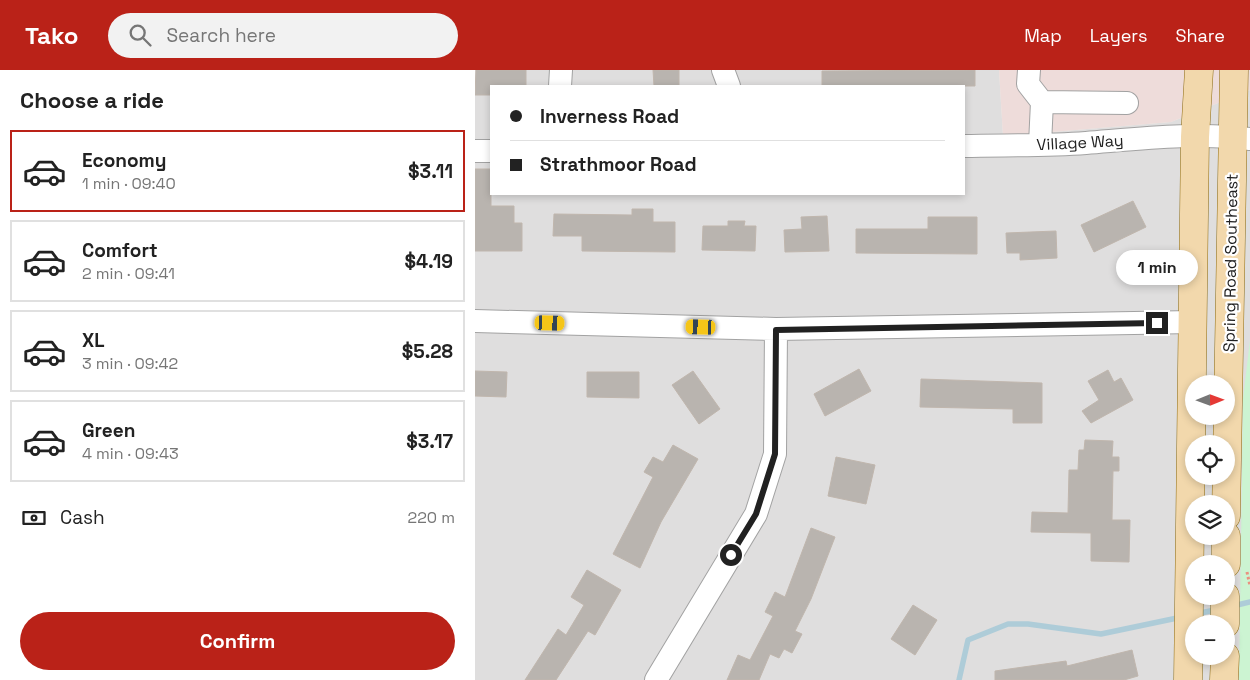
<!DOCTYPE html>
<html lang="en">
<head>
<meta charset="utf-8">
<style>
  :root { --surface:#fff; --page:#f2f2f2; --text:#222; --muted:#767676; --line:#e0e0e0; --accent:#ba2218 }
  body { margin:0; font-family:"Space Grotesk",sans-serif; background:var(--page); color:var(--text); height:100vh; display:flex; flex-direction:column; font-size:19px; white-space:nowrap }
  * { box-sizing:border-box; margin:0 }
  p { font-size:16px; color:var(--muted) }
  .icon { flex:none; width:28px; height:28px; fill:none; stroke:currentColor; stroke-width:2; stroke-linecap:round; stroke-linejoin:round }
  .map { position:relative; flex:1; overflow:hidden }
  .sheet { display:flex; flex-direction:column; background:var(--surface); width:475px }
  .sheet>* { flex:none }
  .banner { position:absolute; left:15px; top:15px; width:475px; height:110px; border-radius:0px; box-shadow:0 2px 8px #0003; display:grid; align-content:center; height:110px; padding:0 20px; background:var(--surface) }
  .needle { width:32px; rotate:89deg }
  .controls { position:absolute; left:710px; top:305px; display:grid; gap:10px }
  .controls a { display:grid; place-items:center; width:50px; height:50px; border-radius:50%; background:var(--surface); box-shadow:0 2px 8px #0003; font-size:25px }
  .end { position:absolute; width:22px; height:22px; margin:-11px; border:6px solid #212121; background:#fff; box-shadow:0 0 0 2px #fff }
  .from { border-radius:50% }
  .bubble { position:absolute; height:35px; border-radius:18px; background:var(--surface); box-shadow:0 2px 8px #0003; font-size:16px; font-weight:700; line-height:35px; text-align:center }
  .car { position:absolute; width:15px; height:30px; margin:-15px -8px; border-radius:6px; box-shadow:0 0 4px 1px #0007; background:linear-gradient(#f5c518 24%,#345 0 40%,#f5c518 0 76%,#345 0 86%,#f5c518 0) }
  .banner b { display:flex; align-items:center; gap:18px; height:48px; font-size:19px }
  .banner b+b { border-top:1px solid var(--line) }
  .banner i { width:12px; height:12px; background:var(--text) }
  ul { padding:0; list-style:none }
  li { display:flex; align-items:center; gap:15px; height:82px; margin:0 10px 8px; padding:0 10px; border:2px solid var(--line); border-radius:0px }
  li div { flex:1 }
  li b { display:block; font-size:19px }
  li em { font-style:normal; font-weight:700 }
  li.active { border-color:var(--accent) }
  li>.icon { width:45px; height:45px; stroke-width:1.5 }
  h2 { padding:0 20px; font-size:22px; line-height:60px }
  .pay { display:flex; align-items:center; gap:12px; height:55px; padding:0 20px; font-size:19px }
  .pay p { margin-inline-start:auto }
  .primary-button { display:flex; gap:10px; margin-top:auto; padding:10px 20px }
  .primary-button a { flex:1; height:58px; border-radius:30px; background:var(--accent); color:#fff; font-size:20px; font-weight:700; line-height:58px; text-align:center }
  header { display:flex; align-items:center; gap:30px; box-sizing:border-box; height:70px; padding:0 25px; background:var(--accent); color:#fff }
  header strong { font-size:24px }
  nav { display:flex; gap:28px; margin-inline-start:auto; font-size:18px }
  .search { width:350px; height:45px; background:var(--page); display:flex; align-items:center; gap:12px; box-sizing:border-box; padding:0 18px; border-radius:28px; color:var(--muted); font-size:19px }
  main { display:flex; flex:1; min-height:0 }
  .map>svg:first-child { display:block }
  .residential { fill:#dfdede; fill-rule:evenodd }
  .commercial { fill:#eedcda }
  .park { fill:#ccf4d2 }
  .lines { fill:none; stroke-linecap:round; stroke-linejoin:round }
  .stream { stroke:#aeccd8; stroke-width:5.5 }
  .building { fill:#b9b4af; stroke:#c0b6ad }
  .minor-casing { stroke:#a2a2a2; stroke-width:24 }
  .major-casing { stroke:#8c6b12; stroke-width:29 }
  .path { stroke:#ea917f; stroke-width:3; stroke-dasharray:2.5 2.5; stroke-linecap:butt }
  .minor { stroke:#fff; stroke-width:22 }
  .major { stroke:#f2d8ac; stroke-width:28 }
  .route { stroke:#212121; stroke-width:6 }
  .labels { text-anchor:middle; stroke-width:4.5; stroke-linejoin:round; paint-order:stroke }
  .street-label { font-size:16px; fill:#212121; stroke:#fff }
</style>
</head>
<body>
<header>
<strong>Tako</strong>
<div class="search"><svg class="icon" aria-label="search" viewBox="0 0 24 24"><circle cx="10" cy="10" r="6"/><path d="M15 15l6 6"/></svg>Search here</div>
<nav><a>Map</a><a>Layers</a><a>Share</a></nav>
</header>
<main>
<section class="sheet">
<h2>Choose a ride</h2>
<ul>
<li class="active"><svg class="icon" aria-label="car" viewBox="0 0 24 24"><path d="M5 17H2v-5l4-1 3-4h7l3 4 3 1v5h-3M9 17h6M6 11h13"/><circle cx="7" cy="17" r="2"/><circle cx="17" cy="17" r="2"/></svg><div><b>Economy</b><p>1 min · 09:40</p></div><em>$3.11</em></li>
<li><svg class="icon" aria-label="car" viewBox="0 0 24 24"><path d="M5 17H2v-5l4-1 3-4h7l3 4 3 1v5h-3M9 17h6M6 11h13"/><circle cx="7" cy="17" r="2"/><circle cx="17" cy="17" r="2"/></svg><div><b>Comfort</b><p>2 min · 09:41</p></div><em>$4.19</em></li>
<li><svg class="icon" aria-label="car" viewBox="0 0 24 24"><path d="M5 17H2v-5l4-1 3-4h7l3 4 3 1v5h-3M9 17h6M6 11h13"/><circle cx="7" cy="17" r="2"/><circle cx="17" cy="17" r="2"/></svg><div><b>XL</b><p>3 min · 09:42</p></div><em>$5.28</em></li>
<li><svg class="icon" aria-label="car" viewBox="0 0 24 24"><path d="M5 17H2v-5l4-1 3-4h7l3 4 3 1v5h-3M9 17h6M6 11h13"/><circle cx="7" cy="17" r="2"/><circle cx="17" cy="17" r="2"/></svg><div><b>Green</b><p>4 min · 09:43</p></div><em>$3.17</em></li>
</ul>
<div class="pay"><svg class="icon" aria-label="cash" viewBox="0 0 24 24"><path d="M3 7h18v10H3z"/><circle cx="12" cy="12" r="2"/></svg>Cash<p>220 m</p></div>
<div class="primary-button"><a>Confirm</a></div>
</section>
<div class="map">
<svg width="775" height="610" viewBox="0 0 775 610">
  <rect width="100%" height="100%" fill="#f0eee9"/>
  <!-- residential -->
  <path class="residential" d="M0,0h524l4,66 168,-14 79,-32v590h-775zM16,16h473v108h-473zM719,314h32v32h-32zM719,374h32v32h-32zM719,434h32v32h-32zM719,494h32v32h-32zM719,554h32v32h-32z"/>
  <!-- commercial -->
  <path class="commercial" d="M524,0h251v20l-79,32 -168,14z"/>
  <!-- park -->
  <path class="park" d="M775,270v340h-11l4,-281z"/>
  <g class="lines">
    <!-- stream -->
    <path class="stream" d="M758,536l17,-4
      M721,544l23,-5
      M484,610l9,-40 40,-16h20l73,10 81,-17"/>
  </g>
  <!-- building -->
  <path class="building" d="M1,0h50v16h-35v9h-16z
    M178,0h26v16h-25z
    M500,0v16h-153v-15z
    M0,99h16v37h23v17h8v28h-47z
    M658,131l13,26 -52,25 -13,-27z
    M157,139h21v13h22v30l-93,-1v-15h-29l1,-22 78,1z
    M352,146l2,35 -44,1 -1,-22 18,-1 -1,-12z
    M453,147h49v37l-121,-1v-24h72z
    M253,151h17l-1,5h12l-1,25 -53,-1 1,-24h25z
    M581,161l1,27 -37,2v-7h-13l-1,-20z
    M384,299l12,22 -46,25 -11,-22z
    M633,300l6,12 7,-4 12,22 -42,23 -9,-12 17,-11 -11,-19z
    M0,301l32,1 -1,25 -31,-1z
    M218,301l27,38 -21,15 -27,-39z
    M112,302h52v26l-52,-1z
    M446,309l121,4v40h-29v-14l-93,-2z
    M610,370l28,1 -1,16h7v14h-6l-1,49h18l-1,42 -38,-1v-28l-60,-1 1,-20 36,1 1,-43h9l1,-20h5z
    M198,375l25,14 -37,63 -21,46 -27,-14 40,-77 -9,-5 9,-15 10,5z
    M361,387l39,8 -9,39 -38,-8z
    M336,458l24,9 -24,62 -16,32 7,3 -10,19 -8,-4 -5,9 -9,-4 -11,26h-32l11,-25 12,5 23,-44 -8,-4 10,-20 10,5z
    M112,500l34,20 -26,45 -7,-4 -32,49h-31l33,-51 8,6 18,-30 -13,-8z
    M438,535l24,15 -22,35 -24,-16z
    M657,580l6,26 -14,4h-129v-9l71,-10 1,5z"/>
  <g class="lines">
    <defs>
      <path id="minor" d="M248,0l6,16
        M554,0l-1,14 14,18
        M85,16l1,-16
        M565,74l2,-42 85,1
        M489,76c40,-1 81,0 122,-3 52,-4 112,-11 164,-4
        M0,81h16
        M0,251l301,8 417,-7
        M181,610l100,-166 19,-60 1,-125"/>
      <path id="major" d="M751,446l8,-446
        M751,494v-28
        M750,554v-28
        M713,610l7,-543 4,-67
        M749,610l1,-24"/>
    </defs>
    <!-- minor casing -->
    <use href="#minor" class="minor-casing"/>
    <!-- major casing -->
    <use href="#major" class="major-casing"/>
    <!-- path -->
    <path class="path" d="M772,502l3,14"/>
    <!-- minor -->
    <use href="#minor" class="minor"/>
    <!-- major -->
    <use href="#major" class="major"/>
  </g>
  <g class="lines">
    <!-- route -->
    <path class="route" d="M256,485l25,-41 19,-60 1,-124 381,-7"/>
  </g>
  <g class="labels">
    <!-- street labels -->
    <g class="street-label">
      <text transform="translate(605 72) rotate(-3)" y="6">Village Way</text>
      <text transform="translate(755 193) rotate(-89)" y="6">Spring Road Southeast</text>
    </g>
  </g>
</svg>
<div class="controls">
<a><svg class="needle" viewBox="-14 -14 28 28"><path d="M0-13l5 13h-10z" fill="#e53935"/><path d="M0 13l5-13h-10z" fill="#767676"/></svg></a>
<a><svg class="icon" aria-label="locate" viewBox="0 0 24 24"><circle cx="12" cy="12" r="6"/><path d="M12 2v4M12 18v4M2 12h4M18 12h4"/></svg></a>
<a><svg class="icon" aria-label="layers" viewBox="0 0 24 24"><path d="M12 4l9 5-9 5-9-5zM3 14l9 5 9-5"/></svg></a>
<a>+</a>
<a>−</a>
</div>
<i class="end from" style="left:256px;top:485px"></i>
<i class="end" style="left:682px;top:253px"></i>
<div class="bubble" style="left:641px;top:180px;width:82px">1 min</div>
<i class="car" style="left:75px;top:253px;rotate:92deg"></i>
<i class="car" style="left:226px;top:257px;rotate:272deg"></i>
<div class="banner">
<b><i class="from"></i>Inverness Road</b>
<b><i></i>Strathmoor Road</b>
</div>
</div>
</main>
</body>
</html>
